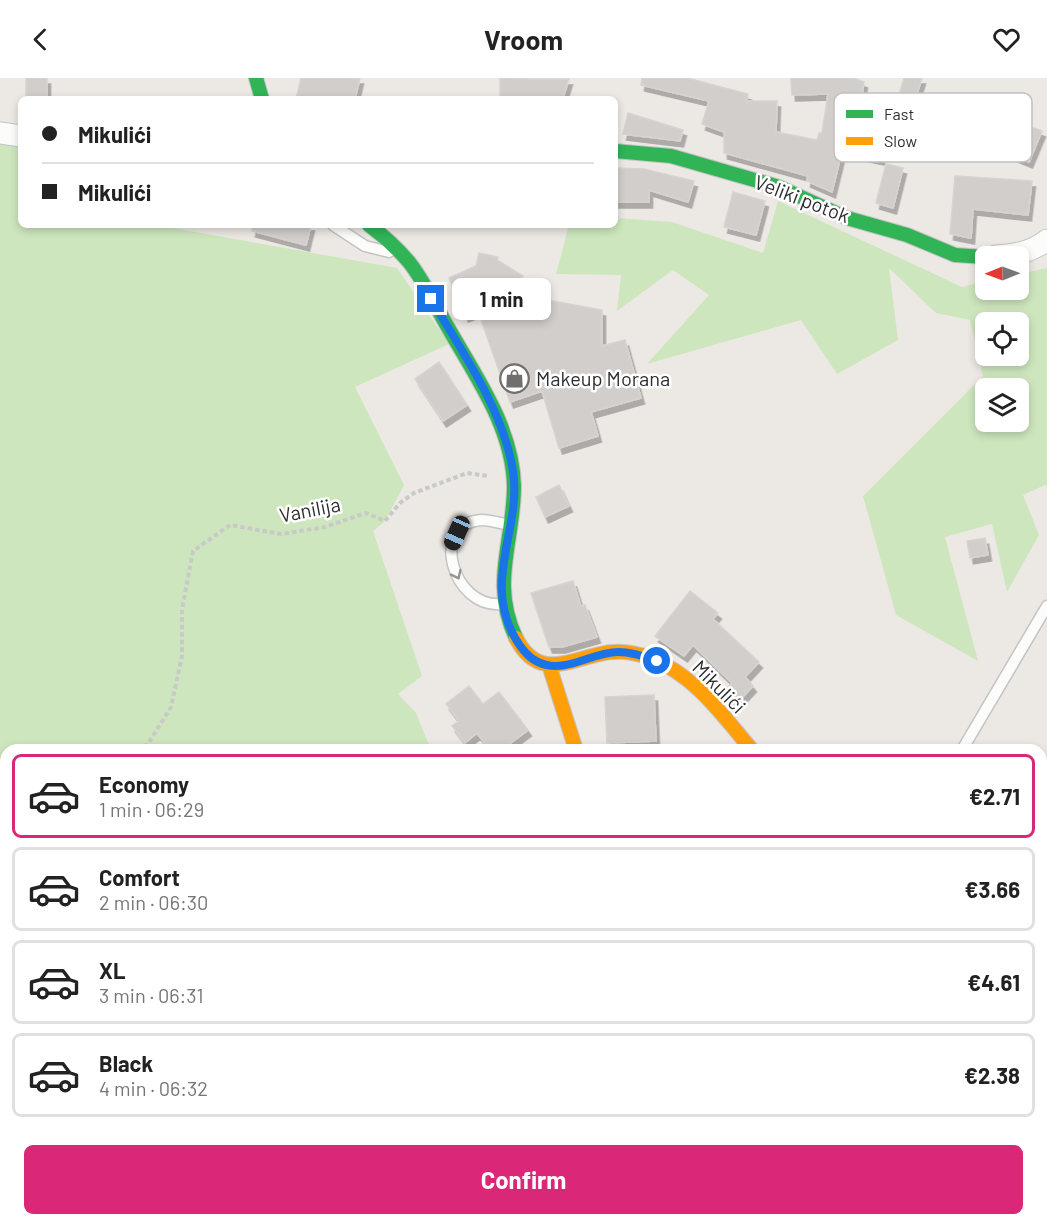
<!DOCTYPE html>
<html lang="en">
<head>
<meta charset="utf-8">
<style>
  :root { --surface:#fff; --page:#f2f2f2; --text:#222; --muted:#767676; --line:#e0e0e0; --accent:#db2777 }
  body { margin:0; font-family:Barlow,sans-serif; background:var(--page); color:var(--text); height:100vh; display:flex; flex-direction:column; font-size:22px; white-space:nowrap }
  * { box-sizing:border-box; margin:0 }
  p { font-size:20px; color:var(--muted) }
  .icon { flex:none; width:33px; height:33px; fill:none; stroke:currentColor; stroke-width:2; stroke-linecap:round; stroke-linejoin:round }
  .map { position:relative; flex:1; overflow:hidden }
  .panel { position:absolute; left:0px; top:666px; width:1047px; height:482px; display:flex; flex-direction:column; background:var(--surface); border-radius:18px 18px 0 0; box-shadow:0 3px 9px #0003 }
  .panel>* { flex:none }
  .banner { position:absolute; left:18px; top:18px; width:600px; height:132px; border-radius:9px; box-shadow:0 3px 9px #0003; display:grid; align-content:center; height:132px; padding:0 24px; background:var(--surface) }
  .needle { width:39px; rotate:269deg }
  .controls { position:absolute; left:975px; top:168px; display:grid; gap:12px }
  .controls a { display:grid; place-items:center; width:54px; height:54px; border-radius:9px; background:var(--surface); box-shadow:0 3px 9px #0003; font-size:30px }
  .end { position:absolute; width:27px; height:27px; margin:-14px; border:8px solid #1a73e8; background:#fff; box-shadow:0 0 0 3px #fff }
  .from { border-radius:50% }
  .bubble { position:absolute; height:42px; border-radius:9px; background:var(--surface); box-shadow:0 3px 9px #0003; font-size:20px; font-weight:700; line-height:42px; text-align:center }
  .car { position:absolute; width:18px; height:36px; margin:-18px -9px; border-radius:8px; box-shadow:0 0 4px 2px #0007; background:linear-gradient(#222 24%,#8ab4d8 0 40%,#222 0 76%,#8ab4d8 0 86%,#222 0) }
  .banner b { display:flex; align-items:center; gap:21px; height:57px; font-size:22px }
  .banner b+b { border-top:2px solid var(--line) }
  .banner i { width:15px; height:15px; background:var(--text) }
  ul { padding:10px 0 0; list-style:none }
  li { display:flex; align-items:center; gap:18px; height:84px; margin:0 12px 9px; padding:0 12px; border:3px solid var(--line); border-radius:9px }
  li div { flex:1 }
  li b { display:block; font-size:22px }
  li em { font-style:normal; font-weight:700 }
  li.selected { border-color:var(--accent) }
  li>.icon { width:54px; height:54px; stroke-width:1.5 }
  .cta { display:flex; gap:12px; margin-top:auto; padding:12px 24px }
  .cta a { flex:1; height:69px; border-radius:9px; background:var(--accent); color:#fff; font-size:24px; font-weight:700; line-height:69px; text-align:center }
  header { display:flex; justify-content:space-between; align-items:center; height:78px; padding:0 24px; background:var(--surface); font-size:27px; font-weight:700 }
  .map>svg:first-child { display:block }
  .green { fill:#cee6be; fill-rule:evenodd }
  .building { fill:#d1cecb; stroke:#d7d4d0; stroke-width:1.5; filter:url(#shadow) }
  .lines { fill:none; stroke-linecap:round; stroke-linejoin:round }
  .lane-casing { stroke:#c5c4c5; stroke-width:13 }
  .street-casing { stroke:#c5c4c5; stroke-width:23 }
  .fast-casing { stroke:#c5c4c5; stroke-width:16 }
  .slow-casing { stroke:#c5c4c5; stroke-width:16 }
  .path { stroke:#c9c9c8; stroke-width:4; stroke-dasharray:4.5 3; stroke-linecap:butt }
  .lane { stroke:#fcfcfb; stroke-width:10 }
  .street { stroke:#fcfcfb; stroke-width:21 }
  .fast { stroke:#30b455; stroke-width:14 }
  .slow { stroke:#ff9f0a; stroke-width:14 }
  .oneway { stroke:#959594 }
  .route { stroke:#1a73e8; stroke-width:8 }
  .labels { text-anchor:middle; stroke-width:5; stroke-linejoin:round; paint-order:stroke }
  .street-label { font-size:20px; fill:#2e2e2e; stroke:#fff }
  .poi-label { font-size:20px; fill:#2e2e2e; stroke:#fff; text-anchor:start }
  .key { fill:#fff; stroke:#c0c0c0; stroke-width:1.5 }
  .key-label { font-size:16px; fill:#2e2e2e }
</style>
</head>
<body>
<header><svg class="icon" aria-label="back" viewBox="0 0 24 24"><path d="M15 5l-7 7 7 7"/></svg>Vroom<svg class="icon" aria-label="heart" viewBox="0 0 24 24"><path d="M12 20l-8-8c-3-5 5-10 8-4 3-6 11-1 8 4z"/></svg></header>
<div class="map">
<svg width="1047" height="1147" viewBox="0 0 1047 1147">
  <defs>
    <filter id="shadow"><feDropShadow dx="3.5" dy="6" stdDeviation="0" flood-color="#0004"/></filter>
  </defs>
  <rect width="100%" height="100%" fill="#ece8e4"/>
  <!-- green -->
  <path class="green" d="M0,62l21,3v82h135l241,43 52,76 -94,43 49,98 -19,36 -12,10 49,145 -24,18 18,19 15,37h-425v470h214l-2,5h-218z
    M778,123l184,86 23,-6 1,9h32l1,-16 28,-6v218l-2,-1 -22,10 16,40 -32,57 -15,-68 -47,13 33,124 -82,-46 -33,-119 120,-120 -13,-56 -34,-7 -47,-45 9,72 -61,34 -36,-54 -154,44 62,-69 -36,-25 -56,41 4,-36 -65,-1 13,-49h46v-7l57,4 91,31zM986,244h32v34h-32zM986,310h32v34h-32z
    M1041,1019l6,21v107h-154l-1,-5h149z"/>
  <!-- building -->
  <path class="building" d="M26,0h21v21h-21z
    M301,0h59l-5,21h-59z
    M500,0l29,1h40l-6,19 -4,1h-59z
    M642,0h45l61,16 -1,7h30l-1,31 41,8 2,-7h3l6,-39 -36,1 -1,-17h62l11,4 -5,34 30,6 -8,37 -39,-8 -10,41 -25,-11 1,-5 -84,-23v-21l-22,-8 7,-23 -68,-16z
    M904,0h18l-6,19 14,4 -8,33 -33,-7z
    M628,35l55,17 -3,11 -57,-7z
    M989,35l33,14 1,-3 19,7 -13,31 -51,-21z
    M886,86l17,4 -10,40 -17,-5z
    M615,90l29,1 50,12 -6,21 -39,-12v12h-34z
    M955,98l77,5 -4,34 -55,-6 -2,29 -21,-4z
    M733,114l32,9 -9,34 -32,-8z
    M253,147h58l-5,20 -54,-14z
    M479,175l19,4 -1,3 26,16 -5,8 30,16 54,10v36l23,-6 16,58 -50,14 7,24 -39,12 -17,-57 -32,11 -32,-91 -13,5 -16,-38 27,-12z
    M439,284l28,43 -24,16 -28,-42z
    M559,407l10,21 -24,11 -9,-20z
    M985,460l3,17 -18,3 -3,-17z
    M573,503l8,26 4,-2 12,32 -35,10h-13l-18,-54z
    M690,513l28,22 -5,6 46,43 -14,15 8,9 -17,18 -12,-13 8,-8 -39,-38 -9,11 -29,-20z
    M469,608l14,18 16,-12 29,38 -27,20h-11l-13,-17 -12,10 -13,-17 7,-5 -13,-17z
    M654,617l2,46 -49,2 -2,-46z"/>
  <g class="lines">
    <defs>
      <path id="lane" d="M333,147l32,21 24,6
        M501,526c-49,4 -72,-80 -20,-84 9,0 19,3 28,5
        M962,672l85,-144
        M811,1142l2,5"/>
      <path id="street" d="M0,55l21,3
        M996,178c19,-1 36,-4 51,-16
        M392,1142l3,5
        M733,1142l2,5"/>
      <path id="fast" d="M256,0l6,21
        M615,73l56,5 108,31 68,31 60,17 48,20 31,2
        M369,147c15,11 28,23 40,37 15,19 25,41 37,62 28,50 67,103 68,162 0,56 -24,97 2,152"/>
      <path id="slow" d="M516,560c21,41 49,24 84,16 16,-4 34,-2 50,4 44,16 73,58 102,92
        M549,587l27,85
        M1041,774l6,2"/>
    </defs>
    <!-- lane casing -->
    <use href="#lane" class="lane-casing"/>
    <!-- street casing -->
    <use href="#street" class="street-casing"/>
    <!-- fast casing -->
    <use href="#fast" class="fast-casing"/>
    <!-- slow casing -->
    <use href="#slow" class="slow-casing"/>
    <!-- path -->
    <path class="path" d="M137,672l11,-6 23,-37 11,-51v-46l11,-59 37,-26 51,9 44,-7 41,-14 19,8 15,-18 14,-10 53,-20 21,3
      M0,686l6,-4
      M0,827l6,5
      M0,1079h6"/>
    <!-- lane -->
    <use href="#lane" class="lane"/>
    <!-- street -->
    <use href="#street" class="street"/>
    <!-- fast -->
    <use href="#fast" class="fast"/>
    <!-- slow -->
    <use href="#slow" class="slow"/>
  </g>
  <!-- one-way arrows -->
  <defs><path id="oneway-chevron" d="M-2-3.5L2.5 0L-2 3.5" fill="none" stroke-width="1.6" stroke-linecap="round" stroke-linejoin="round" transform="scale(1.5)"/></defs>
  <use class="oneway" href="#oneway-chevron" transform="translate(457 497) rotate(64)"/>
  <g class="lines">
    <!-- route -->
    <path class="route" d="M431,221c31,53 72,110 82,172 9,56 -30,108 1,165 6,11 13,21 24,26 27,13 53,-10 80,-10 13,0 26,4 39,9"/>
  </g>
  <!-- icons -->
  <defs>
    <symbol id="shop-ring" viewBox="-11 -11 22 22"><circle r="9.5" fill="#fff" stroke="#706f6e" stroke-width="1.5"/><path d="M-5-2.5h2.3a2.7 3.5 0 0 1 5.4 0H5L5.5 6h-11ZM-1.5-2.5h3a1.5 2.3 0 0 0-3 0Z" fill="#706f6e"/></symbol>
  </defs>
  <g fill-rule="evenodd">
    <use href="#shop-ring" x="498" y="284" width="33" height="33"/>
  </g>
  <g class="labels">
    <!-- street labels -->
    <g class="street-label">
      <text transform="translate(802 121) rotate(21)" y="7">Veliki potok</text>
      <text transform="translate(310 432) rotate(-11)" y="7">Vanilija</text>
      <text transform="translate(719 609) rotate(45)" y="7">Mikulići</text>
    </g>
    <!-- poi labels -->
    <g class="poi-label">
      <text x="536" y="308">Makeup Morana</text>
    </g>
  </g>
  <!-- legend -->
  <rect x="834" y="15" width="198" height="69" rx="9" class="key"/>
  <rect x="846" y="32" width="27" height="8" fill="#30b455"/>
  <rect x="846" y="59" width="27" height="8" fill="#ff9f0a"/>
  <g class="key-label">
    <text x="884" y="42">Fast</text>
    <text x="884" y="69">Slow</text>
  </g>
</svg>
<div class="controls">
<a><svg class="needle" viewBox="-14 -14 28 28"><path d="M0-13l5 13h-10z" fill="#e53935"/><path d="M0 13l5-13h-10z" fill="#767676"/></svg></a>
<a><svg class="icon" aria-label="locate" viewBox="0 0 24 24"><circle cx="12" cy="12" r="6"/><path d="M12 2v4M12 18v4M2 12h4M18 12h4"/></svg></a>
<a><svg class="icon" aria-label="layers" viewBox="0 0 24 24"><path d="M12 4l9 5-9 5-9-5zM3 14l9 5 9-5"/></svg></a>
</div>
<i class="end from" style="left:657px;top:583px"></i>
<i class="end" style="left:431px;top:221px"></i>
<div class="bubble" style="left:452px;top:200px;width:99px">1 min</div>
<i class="car" style="left:457px;top:455px;rotate:204deg"></i>
<div class="banner">
<b><i class="from"></i>Mikulići</b>
<b><i></i>Mikulići</b>
</div>
<section class="panel">
<ul>
<li class="selected"><svg class="icon" aria-label="car" viewBox="0 0 24 24"><path d="M5 17H2v-5l4-1 3-4h7l3 4 3 1v5h-3M9 17h6M6 11h13"/><circle cx="7" cy="17" r="2"/><circle cx="17" cy="17" r="2"/></svg><div><b>Economy</b><p>1 min · 06:29</p></div><em>€2.71</em></li>
<li><svg class="icon" aria-label="car" viewBox="0 0 24 24"><path d="M5 17H2v-5l4-1 3-4h7l3 4 3 1v5h-3M9 17h6M6 11h13"/><circle cx="7" cy="17" r="2"/><circle cx="17" cy="17" r="2"/></svg><div><b>Comfort</b><p>2 min · 06:30</p></div><em>€3.66</em></li>
<li><svg class="icon" aria-label="car" viewBox="0 0 24 24"><path d="M5 17H2v-5l4-1 3-4h7l3 4 3 1v5h-3M9 17h6M6 11h13"/><circle cx="7" cy="17" r="2"/><circle cx="17" cy="17" r="2"/></svg><div><b>XL</b><p>3 min · 06:31</p></div><em>€4.61</em></li>
<li><svg class="icon" aria-label="car" viewBox="0 0 24 24"><path d="M5 17H2v-5l4-1 3-4h7l3 4 3 1v5h-3M9 17h6M6 11h13"/><circle cx="7" cy="17" r="2"/><circle cx="17" cy="17" r="2"/></svg><div><b>Black</b><p>4 min · 06:32</p></div><em>€2.38</em></li>
</ul>
<div class="cta"><a>Confirm</a></div>
</section>
</div>
</body>
</html>
